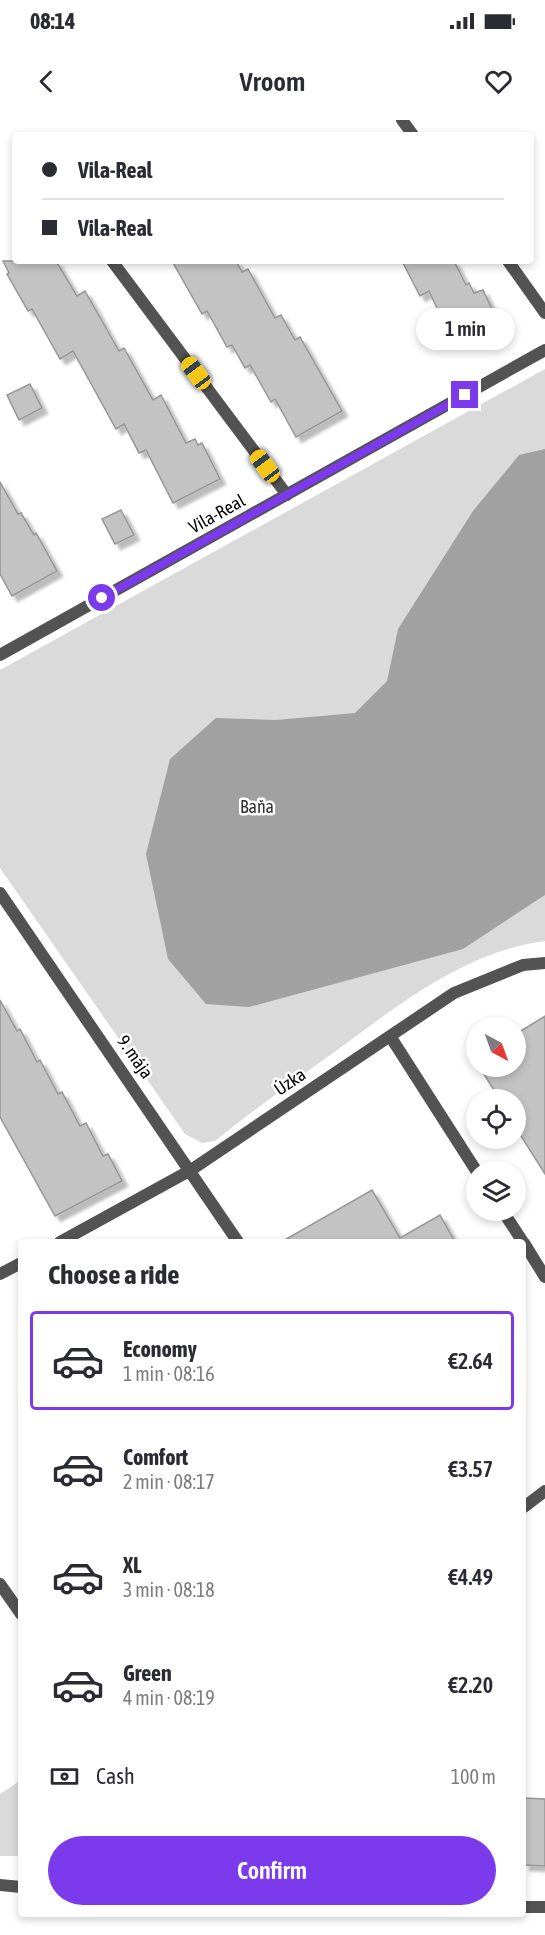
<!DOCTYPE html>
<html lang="en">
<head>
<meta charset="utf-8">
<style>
  :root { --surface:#fff; --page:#f7f7f7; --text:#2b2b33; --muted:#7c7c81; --line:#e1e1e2; --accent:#7c3aed }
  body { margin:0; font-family:"Asap Condensed",sans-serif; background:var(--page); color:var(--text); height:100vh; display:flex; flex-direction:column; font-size:22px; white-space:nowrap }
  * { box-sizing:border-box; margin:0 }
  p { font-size:20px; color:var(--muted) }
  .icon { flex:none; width:33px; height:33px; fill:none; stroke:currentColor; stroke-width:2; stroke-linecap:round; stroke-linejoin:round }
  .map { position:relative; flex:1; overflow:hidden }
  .details { position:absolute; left:18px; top:1119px; width:508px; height:678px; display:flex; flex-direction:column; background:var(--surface); border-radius:6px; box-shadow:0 3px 9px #0003 }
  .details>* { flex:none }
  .banner { position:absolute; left:12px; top:12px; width:522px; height:132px; border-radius:6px; box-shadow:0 3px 9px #0003; display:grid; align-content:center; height:132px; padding:0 30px; background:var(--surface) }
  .needle { width:39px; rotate:139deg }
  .fabs { position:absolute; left:466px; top:897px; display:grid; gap:12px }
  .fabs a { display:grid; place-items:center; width:60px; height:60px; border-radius:50%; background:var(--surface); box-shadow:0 3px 9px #0003; font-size:30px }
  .end { position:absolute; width:27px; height:27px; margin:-14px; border:8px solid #7c3aed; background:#fff; box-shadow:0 0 0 3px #fff }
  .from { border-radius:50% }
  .bubble { position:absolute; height:42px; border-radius:21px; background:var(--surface); box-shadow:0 3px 9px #0003; font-size:20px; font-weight:600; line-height:42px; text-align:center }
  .car { position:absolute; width:18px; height:36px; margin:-18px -9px; border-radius:8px; box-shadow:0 0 4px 2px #0007; background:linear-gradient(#f5c518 24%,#345 0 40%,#f5c518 0 76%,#345 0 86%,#f5c518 0) }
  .banner b { display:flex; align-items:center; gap:21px; height:57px; font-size:22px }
  .banner b+b { border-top:2px solid var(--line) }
  .banner i { width:15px; height:15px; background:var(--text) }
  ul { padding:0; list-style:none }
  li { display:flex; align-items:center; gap:18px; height:99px; margin:0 12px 9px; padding:0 18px; border:3px solid transparent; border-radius:6px }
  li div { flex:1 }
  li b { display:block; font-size:22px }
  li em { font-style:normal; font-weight:600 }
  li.selected { border-color:var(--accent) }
  li>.icon { width:54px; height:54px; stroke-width:1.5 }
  h2 { padding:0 30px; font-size:27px; line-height:72px }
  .pay { display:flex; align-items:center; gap:15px; height:66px; padding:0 30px; font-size:22px }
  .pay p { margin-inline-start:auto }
  .primary-button { display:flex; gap:12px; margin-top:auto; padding:12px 30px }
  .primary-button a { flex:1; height:69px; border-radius:36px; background:var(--accent); color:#fff; font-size:24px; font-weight:600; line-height:69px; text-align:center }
  .status { display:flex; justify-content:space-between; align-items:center; height:42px; padding:0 30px; background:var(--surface); direction:ltr }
  .status svg { height:16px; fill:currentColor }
  header { display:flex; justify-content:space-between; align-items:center; height:78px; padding:0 30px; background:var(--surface); font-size:27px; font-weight:600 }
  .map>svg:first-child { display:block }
  .green { fill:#dadada }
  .water { fill:#a1a1a1 }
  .building { fill:#c3c3c3; stroke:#979797; stroke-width:1.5; filter:url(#shadow) }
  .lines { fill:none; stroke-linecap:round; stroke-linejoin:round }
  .street { stroke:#535353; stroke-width:12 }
  .route { stroke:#7c3aed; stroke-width:8 }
  .labels { text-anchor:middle; stroke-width:5; stroke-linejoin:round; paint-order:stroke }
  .street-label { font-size:18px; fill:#000; stroke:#fff }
  .park-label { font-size:18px; fill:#313131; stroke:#fff }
</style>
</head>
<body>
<div class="status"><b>08:14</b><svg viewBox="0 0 49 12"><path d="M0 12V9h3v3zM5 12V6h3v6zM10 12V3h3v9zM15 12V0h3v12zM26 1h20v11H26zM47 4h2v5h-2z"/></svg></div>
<header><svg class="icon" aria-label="back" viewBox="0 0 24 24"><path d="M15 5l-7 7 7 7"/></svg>Vroom<svg class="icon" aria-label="heart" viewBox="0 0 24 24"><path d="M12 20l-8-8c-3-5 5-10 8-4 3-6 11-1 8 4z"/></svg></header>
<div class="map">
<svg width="545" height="1815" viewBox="0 0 545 1815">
  <defs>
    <filter id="shadow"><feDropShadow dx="5.5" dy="5.5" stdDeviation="1.5" flood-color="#0004"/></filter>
  </defs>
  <rect width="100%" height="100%" fill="#fff"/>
  <!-- green -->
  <path class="green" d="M545,249v572c-80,10 -149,66 -212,112 -40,29 -80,57 -118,88l-13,2 -17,-9 -185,-266v-198z
    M21,1660v76h-21v-62z"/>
  <!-- water -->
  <path class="water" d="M545,329v446l-82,54 -214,58 -43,-3 -38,-45 -22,-105 24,-95 46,-41 60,2 79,-7 32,-32 11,-52 75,-118 46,-56z"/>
  <!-- building -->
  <path class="building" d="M3,141h53l21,35 8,-5 34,60 5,-3 29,52 8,-5 25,48 9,-4 3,6 4,-2 18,36 -47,24 -27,-53 -7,3 -15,-29 -8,5 -43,-78 -13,8 -28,-50 -4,2 -21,-37 2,-1z
    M172,141h64l6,11 6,-3 27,49 6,-3 14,25 5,-3 42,74 -46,26 -21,-38 -4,3 -21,-37 -5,3 -13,-23 -5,2 -20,-36 -5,3z
    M402,141h52l12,24 3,-2 5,10 9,-3 15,32 -45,21 -24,-52 -9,5z
    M30,264l12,24 -23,12 -12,-25z
    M0,362l18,32 3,-1 13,22 2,-2 21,38 -45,25 -12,-22z
    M121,390l13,25 -19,9 -13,-25z
    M0,880l17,31 3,-2 17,33 3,-2 18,34 4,-2 18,34 6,-3 17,33 5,-2 14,27 -67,35 -55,-99z
    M545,896v158l-29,-46v-28h-16l-21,-34h37v-32z
    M372,1070l28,48 40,-23 15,27h-174z
    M524,1678l21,1v67l-21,-1z"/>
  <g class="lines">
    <!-- street -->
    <path class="street" d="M402,0l11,15
      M112,141l175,234
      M508,141l37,52
      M0,535l545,-305
      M0,773l238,349
      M390,916l87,136
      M502,1090l21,32
      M60,1122l131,-72 263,-177 69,-28 22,-2
      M524,1123l21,34
      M0,1154l21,-11
      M524,1387l21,-16
      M0,1464l21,30
      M0,1765l21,2
      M524,1787h21"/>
  </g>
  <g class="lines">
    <!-- route -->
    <path class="route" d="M102,478l363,-203"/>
  </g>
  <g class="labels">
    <!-- street labels -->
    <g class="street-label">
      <text transform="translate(217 394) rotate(-29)" y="6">Vila-Real</text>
      <text transform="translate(135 937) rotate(55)" y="6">9. mája</text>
      <text transform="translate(290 962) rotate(-34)" y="6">Úzka</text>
    </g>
    <!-- park labels -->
    <g class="park-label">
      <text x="257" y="693">Baňa</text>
    </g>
  </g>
</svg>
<div class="fabs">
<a><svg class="needle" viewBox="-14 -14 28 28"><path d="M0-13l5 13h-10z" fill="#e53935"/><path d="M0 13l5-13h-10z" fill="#7c7c81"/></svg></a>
<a><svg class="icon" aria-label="locate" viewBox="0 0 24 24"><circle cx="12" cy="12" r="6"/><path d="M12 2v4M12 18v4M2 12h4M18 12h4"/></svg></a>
<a><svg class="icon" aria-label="layers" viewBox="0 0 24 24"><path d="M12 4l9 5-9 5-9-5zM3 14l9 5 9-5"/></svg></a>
</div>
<i class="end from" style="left:102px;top:478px"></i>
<i class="end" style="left:465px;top:275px"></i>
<div class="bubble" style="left:416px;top:188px;width:99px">1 min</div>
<i class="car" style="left:196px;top:253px;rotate:323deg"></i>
<i class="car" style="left:265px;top:346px;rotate:323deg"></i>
<div class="banner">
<b><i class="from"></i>Vila-Real</b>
<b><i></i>Vila-Real</b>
</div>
<section class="details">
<h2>Choose a ride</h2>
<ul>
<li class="selected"><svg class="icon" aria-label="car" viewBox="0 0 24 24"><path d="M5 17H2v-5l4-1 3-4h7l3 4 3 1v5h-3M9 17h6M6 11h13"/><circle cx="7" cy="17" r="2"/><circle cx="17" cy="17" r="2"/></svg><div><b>Economy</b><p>1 min · 08:16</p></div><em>€2.64</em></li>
<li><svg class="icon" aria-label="car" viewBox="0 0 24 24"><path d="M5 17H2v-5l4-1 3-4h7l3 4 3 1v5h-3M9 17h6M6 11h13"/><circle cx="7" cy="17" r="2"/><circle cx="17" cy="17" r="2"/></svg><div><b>Comfort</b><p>2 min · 08:17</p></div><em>€3.57</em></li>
<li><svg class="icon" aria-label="car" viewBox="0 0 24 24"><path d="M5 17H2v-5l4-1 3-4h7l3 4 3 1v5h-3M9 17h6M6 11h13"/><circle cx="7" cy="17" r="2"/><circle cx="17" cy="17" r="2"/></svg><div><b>XL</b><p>3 min · 08:18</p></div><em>€4.49</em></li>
<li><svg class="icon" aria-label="car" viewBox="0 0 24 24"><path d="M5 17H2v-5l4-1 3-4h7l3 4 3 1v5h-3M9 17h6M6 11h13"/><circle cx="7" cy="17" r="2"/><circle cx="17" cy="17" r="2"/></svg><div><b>Green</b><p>4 min · 08:19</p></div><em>€2.20</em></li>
</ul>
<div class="pay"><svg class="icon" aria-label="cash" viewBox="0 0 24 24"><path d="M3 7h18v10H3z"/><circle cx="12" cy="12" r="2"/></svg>Cash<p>100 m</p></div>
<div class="primary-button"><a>Confirm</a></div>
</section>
</div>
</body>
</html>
